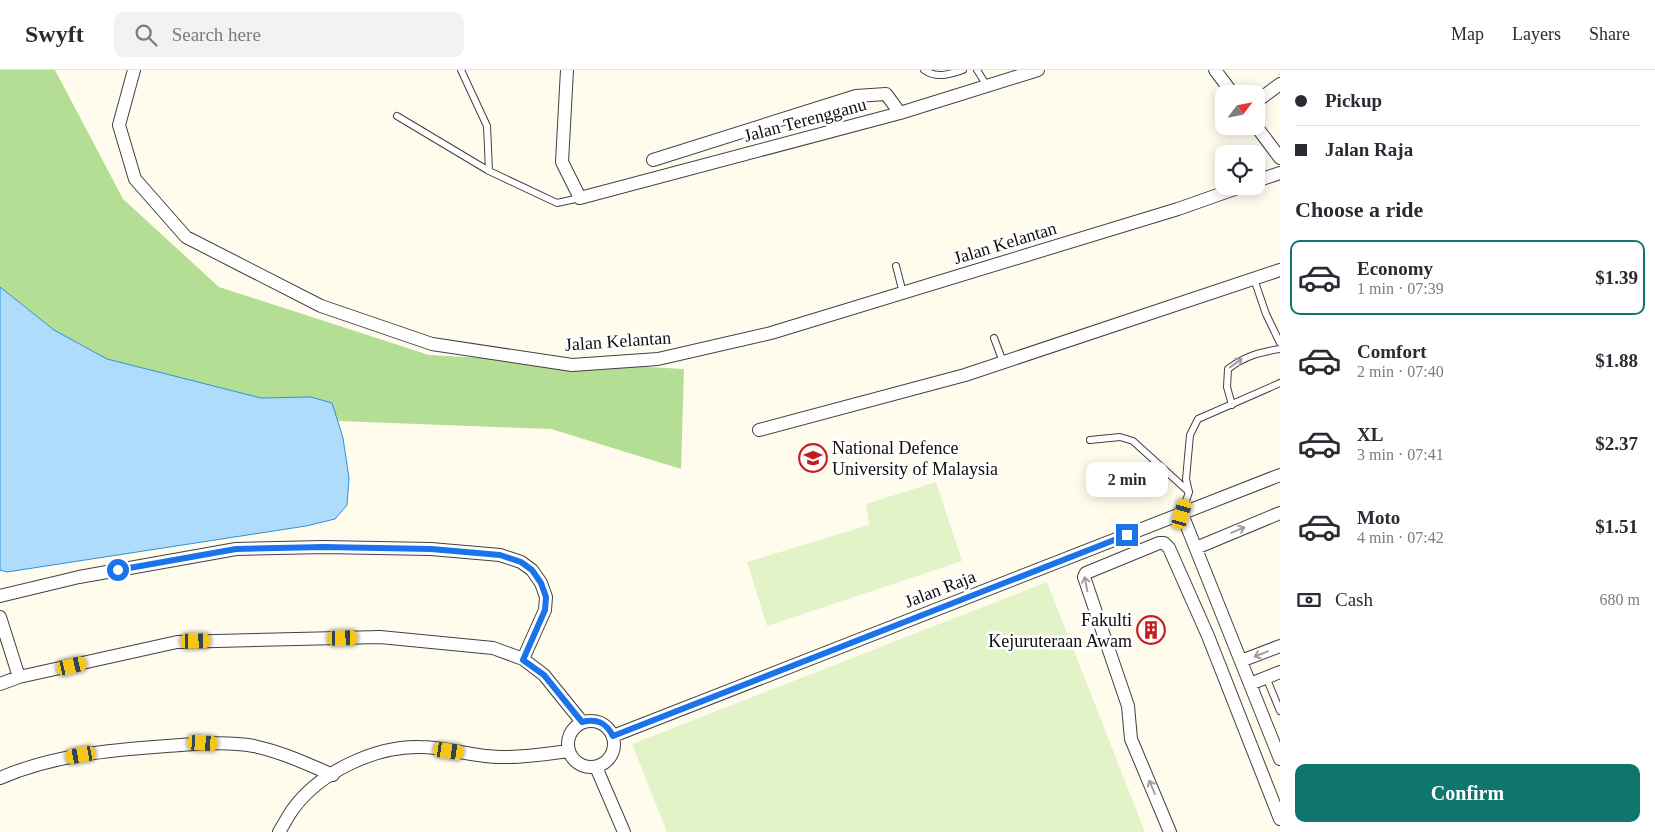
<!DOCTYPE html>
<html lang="en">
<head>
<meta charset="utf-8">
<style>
  :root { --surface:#fff; --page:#f2f2f3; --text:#2b2b33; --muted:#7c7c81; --line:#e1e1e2; --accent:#0f766e }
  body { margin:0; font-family:"Times New Roman",serif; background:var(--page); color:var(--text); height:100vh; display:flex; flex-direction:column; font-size:19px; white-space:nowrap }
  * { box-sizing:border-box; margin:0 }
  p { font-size:16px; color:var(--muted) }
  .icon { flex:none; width:28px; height:28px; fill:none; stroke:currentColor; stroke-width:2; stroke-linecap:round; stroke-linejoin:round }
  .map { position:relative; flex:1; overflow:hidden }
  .details { display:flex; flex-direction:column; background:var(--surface); width:375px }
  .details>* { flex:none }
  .guide { display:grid; align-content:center; height:110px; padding:0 15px; background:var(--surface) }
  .needle { width:32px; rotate:58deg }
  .controls { position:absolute; left:1215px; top:15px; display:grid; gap:10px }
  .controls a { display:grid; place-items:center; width:50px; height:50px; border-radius:10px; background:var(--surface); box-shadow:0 2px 12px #0003; font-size:25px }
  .end { position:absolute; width:22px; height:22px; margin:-11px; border:6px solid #1a73e8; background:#fff; box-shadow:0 0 0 2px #fff }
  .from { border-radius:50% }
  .bubble { position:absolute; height:35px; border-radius:10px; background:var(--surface); box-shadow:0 2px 12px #0003; font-size:16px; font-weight:800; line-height:35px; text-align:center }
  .car { position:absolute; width:15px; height:30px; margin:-15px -8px; border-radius:6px; box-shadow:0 0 4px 1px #0007; background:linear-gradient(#f5c518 24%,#345 0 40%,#f5c518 0 76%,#345 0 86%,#f5c518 0) }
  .guide b { display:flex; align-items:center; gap:18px; height:48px; font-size:19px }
  .guide b+b { border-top:1px solid var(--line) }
  .guide i { width:12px; height:12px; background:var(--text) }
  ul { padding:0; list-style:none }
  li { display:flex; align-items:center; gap:15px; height:75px; margin:0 10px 8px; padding:0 5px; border:2px solid transparent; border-radius:10px }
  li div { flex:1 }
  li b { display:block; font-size:19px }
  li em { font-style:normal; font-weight:800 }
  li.selected { border-color:var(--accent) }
  li>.icon { width:45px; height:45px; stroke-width:1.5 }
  h2 { padding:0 15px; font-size:22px; line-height:60px }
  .pay { display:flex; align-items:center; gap:12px; height:55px; padding:0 15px; font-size:19px }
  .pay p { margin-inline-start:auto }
  .button { display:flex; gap:10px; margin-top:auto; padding:10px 15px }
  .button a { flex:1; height:58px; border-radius:10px; background:var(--accent); color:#fff; font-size:20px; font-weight:800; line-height:58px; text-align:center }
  header { display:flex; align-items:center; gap:30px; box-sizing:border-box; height:70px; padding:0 25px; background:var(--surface); border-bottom:1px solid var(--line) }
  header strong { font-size:24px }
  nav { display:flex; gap:28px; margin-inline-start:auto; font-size:18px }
  .search { width:350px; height:45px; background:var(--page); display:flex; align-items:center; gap:12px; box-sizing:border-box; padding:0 18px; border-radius:10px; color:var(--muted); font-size:19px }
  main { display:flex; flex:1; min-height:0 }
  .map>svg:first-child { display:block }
  .forest { fill:#b3de93 }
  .pitch { fill:#e3f3c8 }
  .water { fill:#afdcfa; stroke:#3190d6 }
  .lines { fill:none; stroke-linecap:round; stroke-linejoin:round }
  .service-casing { stroke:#414141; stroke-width:8 }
  .minor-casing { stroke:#414141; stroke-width:14 }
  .service { stroke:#fff; stroke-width:6 }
  .minor { stroke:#fff; stroke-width:12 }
  .oneway { stroke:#9f9f9f }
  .route { stroke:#1a73e8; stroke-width:6 }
  .labels { text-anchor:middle; stroke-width:5; stroke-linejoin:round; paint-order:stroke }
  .street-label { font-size:18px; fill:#0e0e0e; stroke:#fff }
  .poi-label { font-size:18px; fill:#0e0e0e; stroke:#fff; text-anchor:start }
</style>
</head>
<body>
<header>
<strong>Swyft</strong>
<div class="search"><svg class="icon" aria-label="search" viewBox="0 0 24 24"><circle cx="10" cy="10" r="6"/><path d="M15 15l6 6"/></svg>Search here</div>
<nav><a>Map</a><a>Layers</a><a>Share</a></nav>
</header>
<main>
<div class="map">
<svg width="1280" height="762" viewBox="0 0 1280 762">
  <rect width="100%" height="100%" fill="#fffcee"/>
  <!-- forest -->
  <path class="forest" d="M0,0h55l68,129 96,88 210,68 255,14 -3,100 -130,-40 -213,-8 -7,-18 -20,-6 -50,1 -154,-39 -53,-29 -54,-43z"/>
  <!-- pitch -->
  <path class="pitch" d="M936,412l26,79 -195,65 -20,-64 122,-37 -3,-21z
    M1047,512l98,250h-478l-35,-88z"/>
  <!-- water -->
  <path class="water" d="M0,217l54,43 53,29 154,39 50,-1 21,6 11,35 6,40 -2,27 -12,14 -29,7 -299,46 -7,-2z"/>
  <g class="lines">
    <defs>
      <path id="service" d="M461,0l26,56 2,45
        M924,0c13,9 26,4 39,0
        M977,0l10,16
        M397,46l92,55 68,32 23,-5
        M896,196l7,27
        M1254,209l12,35 14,29
        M994,268l9,24
        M1232,335l-5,-18 1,-18c17,-13 32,-17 52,-20
        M1090,370l30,-3 13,4 56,51
        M1182,443l7,-21 -3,-13 4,-44 8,-16 82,-36
        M1266,607l14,34"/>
      <path id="minor" d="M134,0l-15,55 16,54 51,58 135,69 111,38 140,21 86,-6 113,-26 407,-124 65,-23
        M567,0l-5,92 18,36 320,-85 138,-43
        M1215,0l18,24
        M1256,32l24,-18
        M1256,56l24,32
        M653,90l203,-64 30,-2 14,19
        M1256,111l24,-8
        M759,360l206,-55 315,-105
        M1182,444l98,245
        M1196,478l84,-35
        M0,526l79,-19 157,-28 88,-2 107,2 69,6 21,7 11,8 9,13 5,14 -1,13 -22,49
        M0,547l19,60
        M1241,591l39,-15
        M0,614l19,-7 158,-35 203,-5 113,11 30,11 21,16 38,47
        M1250,614l30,-12
        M568 674a23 23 0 1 1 46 0a23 23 0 1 1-46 0Z
        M613,666l667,-261
        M596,697l28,65
        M0,708c53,-23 110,-28 167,-32 28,-2 59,-5 87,0 28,6 53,18 79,29
        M279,762c5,-8 9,-16 14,-23 27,-37 82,-63 127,-62 27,0 53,10 80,10 23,1 46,-3 69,-6
        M1170,762l-39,-93 -3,-33 -44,-129 2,-4 73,-30h5l5,5 39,88 72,183"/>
    </defs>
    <!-- service casing -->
    <use href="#service" class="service-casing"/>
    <!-- minor casing -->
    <use href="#minor" class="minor-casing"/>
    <!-- service -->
    <use href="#service" class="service"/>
    <!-- minor -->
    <use href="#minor" class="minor"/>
  </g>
  <!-- one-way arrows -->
  <defs><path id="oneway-shaft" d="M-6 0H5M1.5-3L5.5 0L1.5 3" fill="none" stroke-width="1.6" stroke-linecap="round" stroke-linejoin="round" transform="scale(1.25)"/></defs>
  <g class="oneway">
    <use href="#oneway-shaft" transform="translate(1236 293) rotate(-36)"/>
    <use href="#oneway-shaft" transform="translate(1238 460) rotate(-22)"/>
    <use href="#oneway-shaft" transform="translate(1086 514) rotate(-101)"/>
    <use href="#oneway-shaft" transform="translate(1261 584) rotate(159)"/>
    <use href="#oneway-shaft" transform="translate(1152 717) rotate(-113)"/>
  </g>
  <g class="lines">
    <!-- route -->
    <path class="route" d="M118,500l118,-21 88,-2 107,2 69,6 21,7 11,8 9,13 5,14 -1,13 -22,50 21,15 38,47c15,-4 24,1 31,14l514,-201"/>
  </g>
  <!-- icons -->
  <defs>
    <symbol id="university-ring" viewBox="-11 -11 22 22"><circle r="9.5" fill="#fff" stroke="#c71c1f" stroke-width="1.5"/><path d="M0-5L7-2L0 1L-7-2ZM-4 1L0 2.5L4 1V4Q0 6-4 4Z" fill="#c71c1f"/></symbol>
    <symbol id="building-ring" viewBox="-11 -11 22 22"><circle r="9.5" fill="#fff" stroke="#c71c1f" stroke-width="1.5"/><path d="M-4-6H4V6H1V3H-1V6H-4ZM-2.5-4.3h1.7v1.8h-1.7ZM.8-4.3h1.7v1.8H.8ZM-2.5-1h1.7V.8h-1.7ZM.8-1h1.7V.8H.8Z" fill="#c71c1f"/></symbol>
  </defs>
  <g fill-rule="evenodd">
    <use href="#university-ring" x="797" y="372" width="32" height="32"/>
    <use href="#building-ring" x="1135" y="544" width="32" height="32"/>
  </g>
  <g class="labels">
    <!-- street labels -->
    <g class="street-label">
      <text transform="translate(805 50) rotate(-15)" y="6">Jalan Terengganu</text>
      <text transform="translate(1005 173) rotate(-17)" y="6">Jalan Kelantan</text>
      <text transform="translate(618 271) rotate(-4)" y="6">Jalan Kelantan</text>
      <text transform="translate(940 519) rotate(-21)" y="6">Jalan Raja</text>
    </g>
    <!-- poi labels -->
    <g class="poi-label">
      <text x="832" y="384">National Defence<tspan x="832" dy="21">University of Malaysia</tspan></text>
      <text x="1132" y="556" text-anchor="end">Fakulti<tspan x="1132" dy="21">Kejuruteraan Awam</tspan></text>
    </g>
  </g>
</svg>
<div class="controls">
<a><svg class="needle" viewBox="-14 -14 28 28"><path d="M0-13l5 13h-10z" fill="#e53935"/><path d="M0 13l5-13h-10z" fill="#7c7c81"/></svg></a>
<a><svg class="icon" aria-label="locate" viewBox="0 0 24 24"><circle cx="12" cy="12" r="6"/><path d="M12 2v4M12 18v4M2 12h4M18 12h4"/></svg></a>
</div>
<i class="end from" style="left:118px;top:500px"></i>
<i class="end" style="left:1127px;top:465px"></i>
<div class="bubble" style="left:1086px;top:392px;width:82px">2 min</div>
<i class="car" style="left:1182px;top:444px;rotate:16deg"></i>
<i class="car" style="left:343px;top:568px;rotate:89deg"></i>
<i class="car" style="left:196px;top:571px;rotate:89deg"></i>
<i class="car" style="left:72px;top:596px;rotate:77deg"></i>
<i class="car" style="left:203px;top:673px;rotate:93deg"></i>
<i class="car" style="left:449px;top:681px;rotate:98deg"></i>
<i class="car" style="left:81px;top:685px;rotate:260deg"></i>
</div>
<section class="details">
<div class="guide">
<b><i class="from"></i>Pickup</b>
<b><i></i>Jalan Raja</b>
</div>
<h2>Choose a ride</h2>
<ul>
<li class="selected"><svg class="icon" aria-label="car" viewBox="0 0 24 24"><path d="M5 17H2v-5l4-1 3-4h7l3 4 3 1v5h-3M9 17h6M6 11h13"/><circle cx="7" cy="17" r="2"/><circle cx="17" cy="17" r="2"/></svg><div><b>Economy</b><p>1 min · 07:39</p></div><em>$1.39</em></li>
<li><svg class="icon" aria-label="car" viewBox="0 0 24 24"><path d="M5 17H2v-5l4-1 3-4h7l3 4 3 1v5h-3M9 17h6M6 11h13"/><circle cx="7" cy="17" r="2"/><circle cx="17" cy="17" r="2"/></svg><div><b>Comfort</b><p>2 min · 07:40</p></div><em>$1.88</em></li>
<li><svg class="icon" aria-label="car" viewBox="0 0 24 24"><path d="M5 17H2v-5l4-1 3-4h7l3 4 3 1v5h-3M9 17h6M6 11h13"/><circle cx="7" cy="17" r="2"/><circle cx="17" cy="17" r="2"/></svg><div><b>XL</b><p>3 min · 07:41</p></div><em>$2.37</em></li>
<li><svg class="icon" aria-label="car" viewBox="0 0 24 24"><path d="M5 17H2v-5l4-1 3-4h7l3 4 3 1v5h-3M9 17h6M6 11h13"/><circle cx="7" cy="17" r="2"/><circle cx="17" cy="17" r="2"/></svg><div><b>Moto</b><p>4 min · 07:42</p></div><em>$1.51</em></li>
</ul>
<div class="pay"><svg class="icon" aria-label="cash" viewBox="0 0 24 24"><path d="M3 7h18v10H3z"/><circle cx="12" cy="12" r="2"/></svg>Cash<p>680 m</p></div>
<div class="button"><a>Confirm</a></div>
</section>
</main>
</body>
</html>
